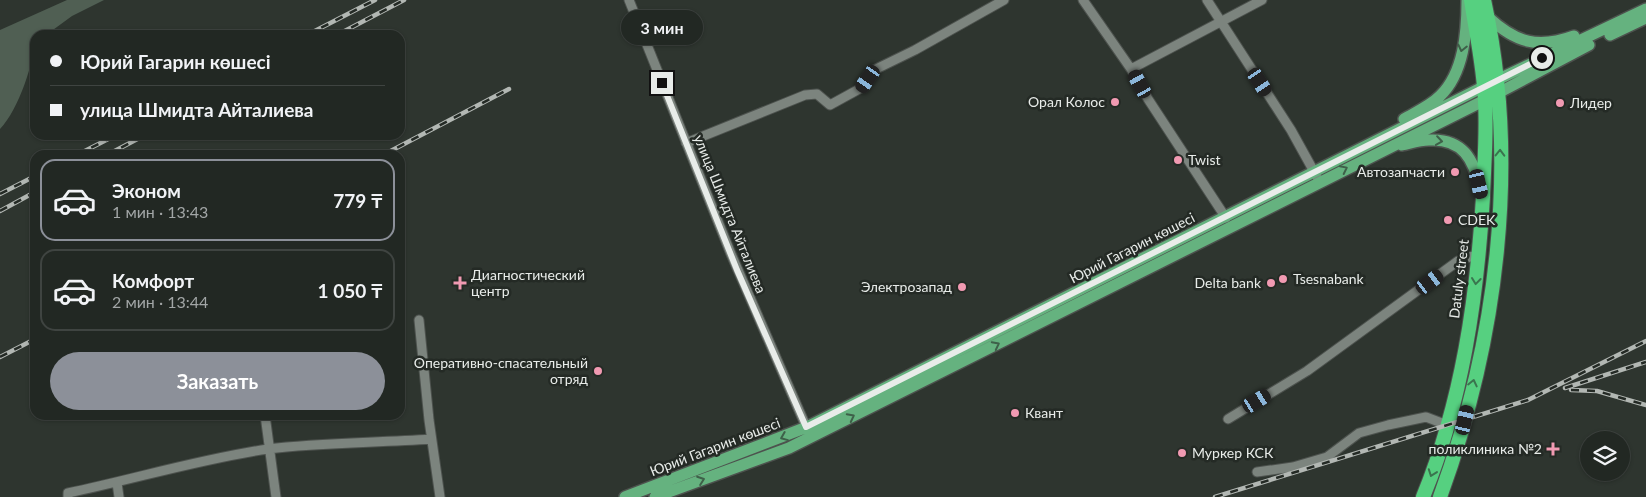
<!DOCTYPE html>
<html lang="ru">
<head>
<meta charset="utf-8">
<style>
  :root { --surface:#222823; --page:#2a302b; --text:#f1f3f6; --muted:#a2a6a6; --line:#3f4441; --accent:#8c9099 }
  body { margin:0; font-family:Lato,sans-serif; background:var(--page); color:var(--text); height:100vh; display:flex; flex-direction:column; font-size:19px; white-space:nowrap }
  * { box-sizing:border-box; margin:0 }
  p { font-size:16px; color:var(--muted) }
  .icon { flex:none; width:28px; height:28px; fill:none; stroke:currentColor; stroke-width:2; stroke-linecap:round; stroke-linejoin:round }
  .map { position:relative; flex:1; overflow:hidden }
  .panel { position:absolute; left:30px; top:150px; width:375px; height:270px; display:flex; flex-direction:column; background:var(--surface); border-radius:15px; box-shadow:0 1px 4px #0004,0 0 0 1px var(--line) }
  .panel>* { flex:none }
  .banner { position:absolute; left:30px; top:30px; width:375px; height:110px; border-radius:15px; box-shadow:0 1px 4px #0004,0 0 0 1px var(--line); display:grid; align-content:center; height:110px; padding:0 20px; background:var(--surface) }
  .buttons { position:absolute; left:1580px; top:431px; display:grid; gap:10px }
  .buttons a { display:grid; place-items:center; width:50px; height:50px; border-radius:50%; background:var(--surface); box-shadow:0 1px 4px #0004,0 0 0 1px var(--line); font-size:25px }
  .end { position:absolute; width:22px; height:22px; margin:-11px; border:6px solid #e8ece9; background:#111; box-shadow:0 0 0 2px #111 }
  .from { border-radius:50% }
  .bubble { position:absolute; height:35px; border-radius:18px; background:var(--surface); box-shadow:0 1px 4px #0004,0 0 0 1px var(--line); font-size:16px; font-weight:700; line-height:35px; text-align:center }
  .car { position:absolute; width:15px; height:30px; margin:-15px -8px; border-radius:6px; box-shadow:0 0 4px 1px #0007; background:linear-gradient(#222 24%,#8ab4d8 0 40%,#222 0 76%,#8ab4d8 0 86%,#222 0) }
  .banner b { display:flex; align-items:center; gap:18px; height:48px; font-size:19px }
  .banner b+b { border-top:1px solid var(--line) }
  .banner i { width:12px; height:12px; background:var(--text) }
  ul { padding:9px 0 0; list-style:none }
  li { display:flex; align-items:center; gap:15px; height:82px; margin:0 10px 8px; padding:0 10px; border:2px solid var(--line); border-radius:15px }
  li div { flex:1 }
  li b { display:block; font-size:19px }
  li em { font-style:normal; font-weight:700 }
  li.current { border-color:var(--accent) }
  li>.icon { width:45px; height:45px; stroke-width:1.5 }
  .button { display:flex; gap:10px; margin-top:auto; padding:10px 20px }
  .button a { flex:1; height:58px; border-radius:30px; background:var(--accent); color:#fff; font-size:20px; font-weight:700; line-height:58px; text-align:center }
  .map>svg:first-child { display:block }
  .green { fill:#505f53 }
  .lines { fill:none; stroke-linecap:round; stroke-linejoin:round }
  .minor-casing { stroke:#4d524e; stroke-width:11 }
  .major-casing { stroke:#4d524e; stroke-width:14 }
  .highway-casing { stroke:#4d524e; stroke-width:16 }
  .minor { stroke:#7c847e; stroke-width:9 }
  .major { stroke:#65b27f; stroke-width:11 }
  .highway { stroke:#56d080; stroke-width:14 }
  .rail-casing { stroke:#b2b7b3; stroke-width:4.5 }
  .rail { stroke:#242a25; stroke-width:2.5; stroke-dasharray:8; stroke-linecap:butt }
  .oneway { stroke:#3e6049 }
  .oneway2 { stroke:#3a754e }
  .route { stroke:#e8ece9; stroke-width:6 }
  .poi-dot { fill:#f19ab2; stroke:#242a25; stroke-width:2 }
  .labels { text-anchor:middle; stroke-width:5; stroke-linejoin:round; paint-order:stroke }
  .poi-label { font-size:14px; fill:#e8ece9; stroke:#242a25; text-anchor:start }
  .street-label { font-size:14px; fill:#e8ece9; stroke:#242a25 }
</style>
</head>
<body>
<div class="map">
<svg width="1646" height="497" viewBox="0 0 1646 497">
  <rect width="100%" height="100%" fill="#2e352f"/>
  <!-- green -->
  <path class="green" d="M67,0h37l-32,16 -26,19h-11c0,26 -16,74 -35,94v-99z"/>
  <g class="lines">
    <defs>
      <path id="minor" d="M629,0l102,254 77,177
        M1083,0l48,69 17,30 78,119
        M1207,0l84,130 26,47
        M1131,69l131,-69
        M686,143l119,-48 12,-1 13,11 31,-17 13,-18 41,-20 89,-50
        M419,320l10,100 11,77
        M265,415l11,82
        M1228,419l79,-48 151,-110 21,-7
        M1257,472l36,-5 34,-10 32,-24 29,-8 38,-8 21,8
        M117,483l2,14
        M68,497v-4c67,-14 132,-34 200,-44 54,-7 109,-6 163,-10"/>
      <path id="major" d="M1488,17c28,26 50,32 86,19
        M1610,35l36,-17
        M1404,119c12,-7 26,-13 36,-23 24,-23 27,-64 27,-95
        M1402,145c9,-2 18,-5 27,-5 34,-2 45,20 51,48
        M625,497l182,-70 690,-347 149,-71
        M655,497l134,-49 696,-348 104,-55"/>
      <path id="highway" d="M1423,497c39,-95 54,-198 60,-300 1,-32 4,-64 2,-95 -1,-34 -9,-69 -14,-102
        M1440,497c57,-156 80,-334 44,-497"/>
    </defs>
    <!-- minor casing -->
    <use href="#minor" class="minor-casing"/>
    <!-- major casing -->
    <use href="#major" class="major-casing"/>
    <!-- highway casing -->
    <use href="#highway" class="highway-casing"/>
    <!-- minor -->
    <use href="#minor" class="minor"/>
    <!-- major -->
    <use href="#major" class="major"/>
    <!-- highway -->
    <use href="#highway" class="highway"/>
    <defs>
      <path id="rail" d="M307,35l68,-35
        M337,35l67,-35
        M77,155l39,-20
        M107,155l38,-20
        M383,155l126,-66
        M0,194l35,-18
        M0,211l35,-19
        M0,357l35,-18
        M1565,388l81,-26
        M1571,390l26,1 49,14
        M1215,497l313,-97 118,-59"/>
    </defs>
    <!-- rail casing -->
    <use href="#rail" class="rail-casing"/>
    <!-- rail -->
    <use href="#rail" class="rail"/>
  </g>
  <!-- one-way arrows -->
  <defs><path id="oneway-chevron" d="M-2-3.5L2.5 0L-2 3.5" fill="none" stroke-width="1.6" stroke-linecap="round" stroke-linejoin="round" transform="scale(1.25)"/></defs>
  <g class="oneway">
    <use href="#oneway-chevron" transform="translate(1462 48) rotate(103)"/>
    <use href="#oneway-chevron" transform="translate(1439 141) rotate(8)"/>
    <use href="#oneway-chevron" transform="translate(1344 169) rotate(-26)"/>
    <use href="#oneway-chevron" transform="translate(996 345) rotate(-27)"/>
    <use href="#oneway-chevron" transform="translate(851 417) rotate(-27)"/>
    <use href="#oneway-chevron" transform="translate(784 437) rotate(158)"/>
    <use href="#oneway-chevron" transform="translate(701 480) rotate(-20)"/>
  </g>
  <g class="oneway2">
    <use href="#oneway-chevron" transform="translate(1500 153) rotate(-89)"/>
    <use href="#oneway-chevron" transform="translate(1476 281) rotate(97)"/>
    <use href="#oneway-chevron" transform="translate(1473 383) rotate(-77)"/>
    <use href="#oneway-chevron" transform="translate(1432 473) rotate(110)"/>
  </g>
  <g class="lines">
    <!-- route -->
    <path class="route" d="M662,83l75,187 69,157 736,-369"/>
  </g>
  <!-- markers -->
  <g class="poi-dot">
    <circle cx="1115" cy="102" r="5"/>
    <circle cx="1560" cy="103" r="5"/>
    <circle cx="1178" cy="160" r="5"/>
    <circle cx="1455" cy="172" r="5"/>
    <circle cx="1448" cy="220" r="5"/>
    <circle cx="1283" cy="279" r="5"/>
    <path d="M457.5 275.5h5v5h5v5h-5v5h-5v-5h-5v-5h5z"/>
    <circle cx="1271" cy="283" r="5"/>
    <circle cx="962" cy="287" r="5"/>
    <circle cx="598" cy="371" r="5"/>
    <circle cx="1015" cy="413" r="5"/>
    <path d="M1550.5 441.5h5v5h5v5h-5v5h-5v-5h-5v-5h5z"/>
    <circle cx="1182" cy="453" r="5"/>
  </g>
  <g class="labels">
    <!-- poi labels -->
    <g class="poi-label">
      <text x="1105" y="107" text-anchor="end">Орал Колос</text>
      <text x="1570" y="108">Лидер</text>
      <text x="1188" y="165">Twist</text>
      <text x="1445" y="177" text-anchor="end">Автозапчасти</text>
      <text x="1458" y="225">CDEK</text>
      <text x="471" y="280">Диагностический<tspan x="471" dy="16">центр</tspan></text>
      <text x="1293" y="284">Tsesnabank</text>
      <text x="1261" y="288" text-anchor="end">Delta bank</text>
      <text x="952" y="292" text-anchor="end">Электрозапад</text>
      <text x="588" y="368" text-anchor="end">Оперативно-спасательный<tspan x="588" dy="16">отряд</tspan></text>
      <text x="1025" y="418">Квант</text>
      <text x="1542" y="454" text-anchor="end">поликлиника №2</text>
      <text x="1192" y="458">Муркер КСК</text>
    </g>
    <!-- street labels -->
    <g class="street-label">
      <text transform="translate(730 214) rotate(68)" y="5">улица Шмидта Айталиева</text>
      <text transform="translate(1132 248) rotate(-27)" y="5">Юрий Гагарин көшесі</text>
      <text transform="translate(1459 279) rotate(-83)" y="5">Datuly street</text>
      <text transform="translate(715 447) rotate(-21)" y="5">Юрий Гагарин көшесі</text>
    </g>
  </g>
</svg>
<div class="buttons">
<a><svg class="icon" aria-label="layers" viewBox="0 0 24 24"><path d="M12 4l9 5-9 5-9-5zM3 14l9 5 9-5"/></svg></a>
</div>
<i class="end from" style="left:1542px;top:58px"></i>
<i class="end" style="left:662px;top:83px"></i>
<div class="bubble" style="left:621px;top:10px;width:82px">3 мин</div>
<i class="car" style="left:868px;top:79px;rotate:215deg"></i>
<i class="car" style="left:1260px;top:82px;rotate:147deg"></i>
<i class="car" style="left:1140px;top:84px;rotate:331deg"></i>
<i class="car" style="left:1479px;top:184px;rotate:167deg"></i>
<i class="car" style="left:1430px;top:282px;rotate:54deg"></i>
<i class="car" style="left:1257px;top:401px;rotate:59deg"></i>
<i class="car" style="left:1465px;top:420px;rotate:13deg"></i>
<div class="banner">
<b><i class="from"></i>Юрий Гагарин көшесі</b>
<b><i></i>улица Шмидта Айталиева</b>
</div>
<section class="panel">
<ul>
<li class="current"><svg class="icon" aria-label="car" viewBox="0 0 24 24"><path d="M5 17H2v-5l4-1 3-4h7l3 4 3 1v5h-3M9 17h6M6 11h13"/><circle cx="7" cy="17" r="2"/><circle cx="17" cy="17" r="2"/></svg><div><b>Эконом</b><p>1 мин · 13:43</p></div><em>779 ₸</em></li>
<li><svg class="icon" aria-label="car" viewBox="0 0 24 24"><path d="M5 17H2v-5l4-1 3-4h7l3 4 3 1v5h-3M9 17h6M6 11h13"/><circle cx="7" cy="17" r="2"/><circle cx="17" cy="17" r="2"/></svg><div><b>Комфорт</b><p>2 мин · 13:44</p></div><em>1 050 ₸</em></li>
</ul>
<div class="button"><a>Заказать</a></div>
</section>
</div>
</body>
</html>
